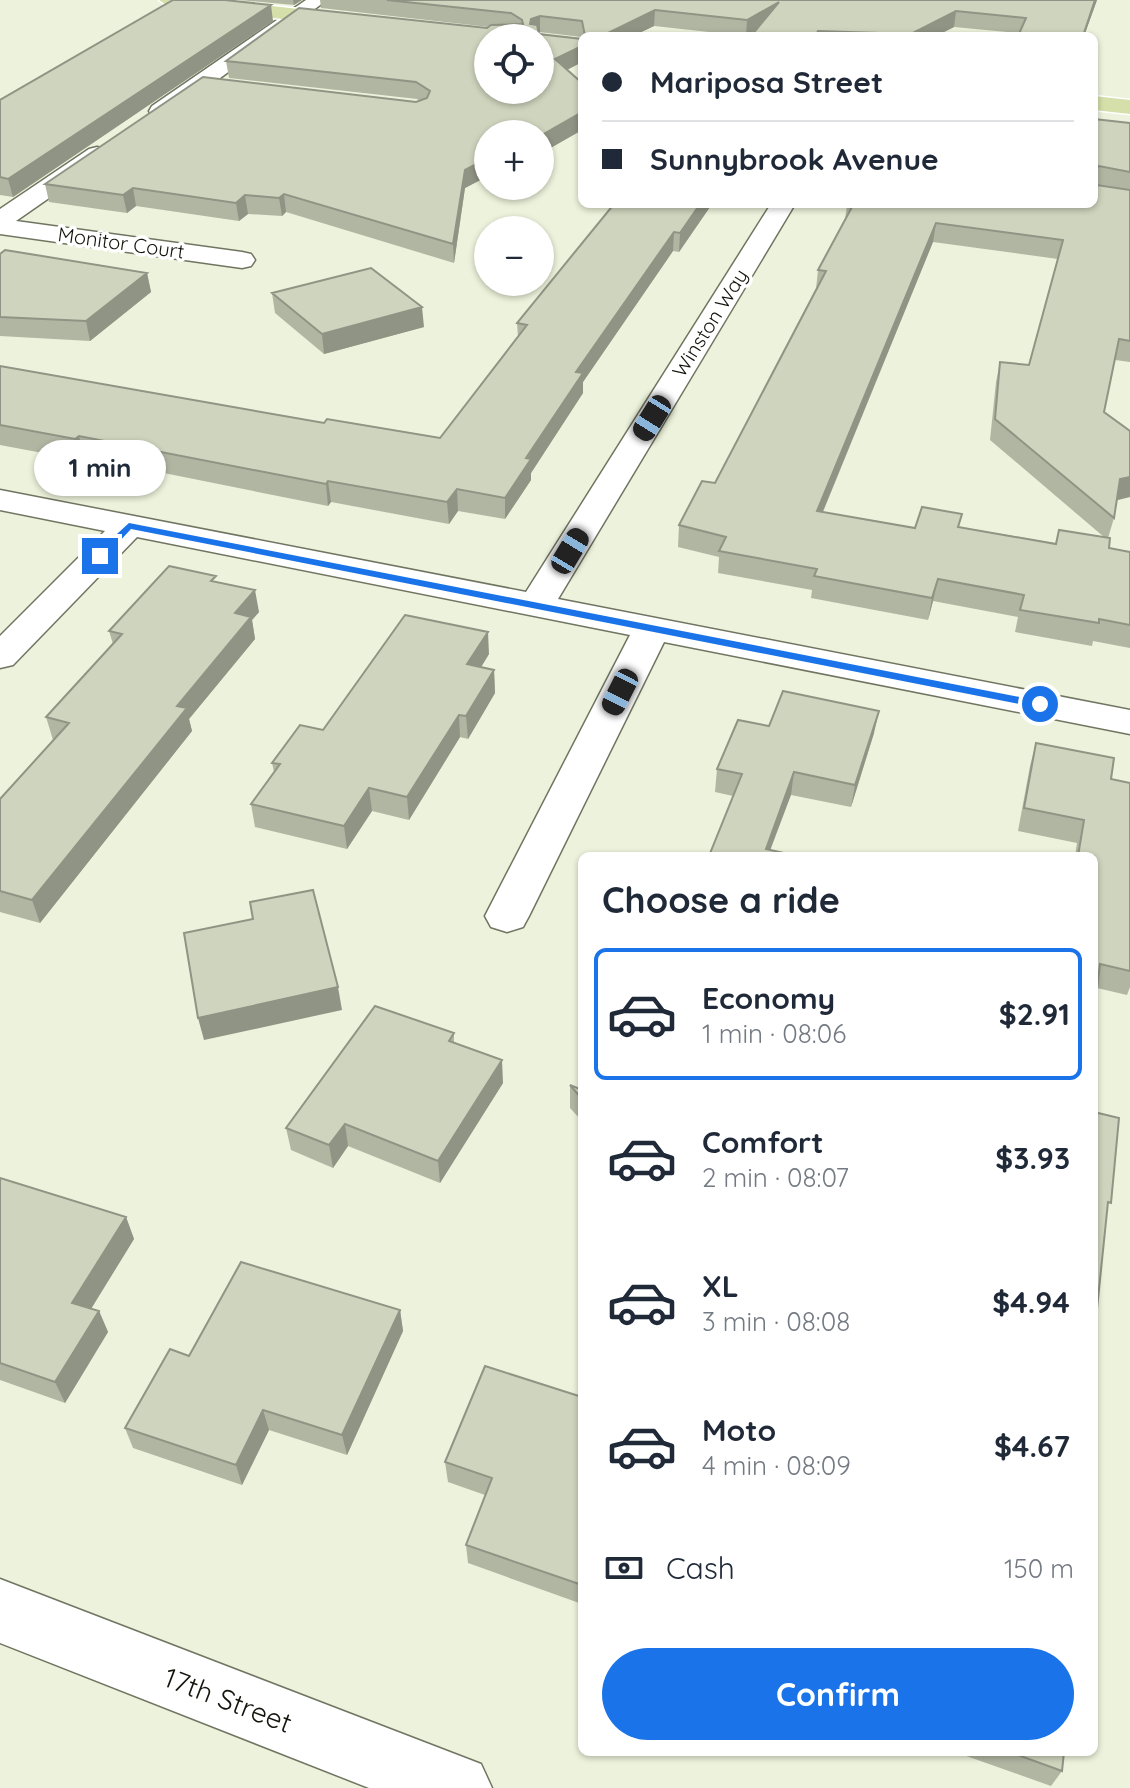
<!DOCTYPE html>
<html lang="en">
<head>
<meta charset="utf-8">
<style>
  :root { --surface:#fff; --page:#f2f2f3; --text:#1f2937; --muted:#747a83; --line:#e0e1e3; --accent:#1a73e8 }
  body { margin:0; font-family:Quicksand,sans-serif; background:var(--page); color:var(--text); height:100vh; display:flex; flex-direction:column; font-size:30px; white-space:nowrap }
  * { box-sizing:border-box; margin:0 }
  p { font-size:26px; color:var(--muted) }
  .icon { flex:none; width:44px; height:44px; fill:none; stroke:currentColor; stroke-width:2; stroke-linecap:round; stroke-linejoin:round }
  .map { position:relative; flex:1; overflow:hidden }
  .sheet { position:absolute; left:578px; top:852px; width:520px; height:904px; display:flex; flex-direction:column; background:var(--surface); border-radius:12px; box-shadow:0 2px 6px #0004 }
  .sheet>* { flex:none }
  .top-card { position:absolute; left:578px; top:32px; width:520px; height:176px; border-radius:12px; box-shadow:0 2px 6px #0004; display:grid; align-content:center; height:176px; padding:0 24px; background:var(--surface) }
  .tools { position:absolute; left:474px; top:24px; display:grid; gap:16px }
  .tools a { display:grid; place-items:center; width:80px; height:80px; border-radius:50%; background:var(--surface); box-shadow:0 2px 6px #0004; font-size:40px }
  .end { position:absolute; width:36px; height:36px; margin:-18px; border:10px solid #1a73e8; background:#fff; box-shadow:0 0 0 4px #fff }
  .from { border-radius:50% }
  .bubble { position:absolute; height:56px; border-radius:28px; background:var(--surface); box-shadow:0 2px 6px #0004; font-size:26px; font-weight:800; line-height:56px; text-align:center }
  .car { position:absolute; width:24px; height:48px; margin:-24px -12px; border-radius:10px; box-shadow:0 0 6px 2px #0007; background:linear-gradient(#222 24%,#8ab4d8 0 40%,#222 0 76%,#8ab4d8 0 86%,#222 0) }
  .top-card b { display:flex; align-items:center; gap:28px; height:76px; font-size:30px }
  .top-card b+b { border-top:2px solid var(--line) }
  .top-card i { width:20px; height:20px; background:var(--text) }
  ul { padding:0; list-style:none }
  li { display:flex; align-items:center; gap:24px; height:132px; margin:0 16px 12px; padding:0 8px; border:4px solid transparent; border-radius:12px }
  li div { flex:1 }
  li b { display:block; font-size:30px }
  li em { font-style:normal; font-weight:800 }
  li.selected { border-color:var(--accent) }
  li>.icon { width:72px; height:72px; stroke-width:1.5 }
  h2 { padding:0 24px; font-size:36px; line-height:96px }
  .pay { display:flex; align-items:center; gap:20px; height:88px; padding:0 24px; font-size:30px }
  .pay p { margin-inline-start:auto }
  .action { display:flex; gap:16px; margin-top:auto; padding:16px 24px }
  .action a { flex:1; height:92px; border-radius:48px; background:var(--accent); color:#fff; font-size:32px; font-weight:800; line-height:92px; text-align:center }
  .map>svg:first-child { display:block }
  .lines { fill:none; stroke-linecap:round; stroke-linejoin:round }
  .street-casing { stroke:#707561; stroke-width:3 }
  .primary-casing { stroke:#fff; stroke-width:3 }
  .street { fill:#fff; fill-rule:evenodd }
  .primary { fill:#d4dfa9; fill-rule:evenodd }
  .wall { fill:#b1b6a3; fill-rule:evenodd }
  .shaded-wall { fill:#909484 }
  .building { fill:#ced4bd; stroke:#909484; stroke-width:2; fill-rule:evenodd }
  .route { fill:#1a73e8 }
  .labels { text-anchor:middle; stroke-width:7; stroke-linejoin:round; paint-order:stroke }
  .far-street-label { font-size:20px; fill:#13150d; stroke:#fff }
  .near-street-label { font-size:28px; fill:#13150d; stroke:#fff }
</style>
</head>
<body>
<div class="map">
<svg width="1130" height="1788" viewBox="0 0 1130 1788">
  <rect width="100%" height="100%" fill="#ecf2db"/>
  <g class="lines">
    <defs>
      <path id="street" d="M306,0h21l-159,116h-16l-3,-5 3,-5z
        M97,147l8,2 4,5 -4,5 -89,62 226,31 9,2 4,6 -4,6 -9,2 -242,-34v-25l89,-60z
        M771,204h24l-237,395 572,111v24l-466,-92 -135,274 -6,11 -16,5 -16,-5 -6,-11 145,-281 -493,-98 -124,128 -13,3v-32l105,-105 -105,-21v-20l526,102z
        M0,1579l481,185 11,24h-123l-369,-145z"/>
      <path id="primary" d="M159,0h59l134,15 10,6 -10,6 -184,-21z
        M1094,96l36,4v14l-36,-4z"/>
    </defs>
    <!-- street casing -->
    <use href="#street" class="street-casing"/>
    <!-- primary casing -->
    <use href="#primary" class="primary-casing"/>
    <!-- street -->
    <use href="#street" class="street"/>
    <!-- primary -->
    <use href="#primary" class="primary"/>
  </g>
  <!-- wall -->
  <path class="wall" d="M239,0h63l-8,5z
    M320,0h777l-13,36 -65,-3 -65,-6 -18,9h-185l5,-6 -10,6 -92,-10 -21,10 -51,1 -43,-5v2l43,5v23l-15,8 15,13v47l-42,24v-20h-52v42l-23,12 -11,75 -168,-51 -4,4 -34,-2 -9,7 -103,-15 -9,7 -78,-11 -4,-18 375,-83 -3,-2 -188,-21 -3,-17 261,-33 2,-1 -168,-19z
    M273,21l-260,176 -13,-2v-95z
    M1094,119l36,4v239l-15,-2 -11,52 13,88 -3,18 -6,20 1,10 21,4v96l-37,-7 -1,5 -77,-14 3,-15 -85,-16 -5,19 -117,-22 1,-8 -94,-17 1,-16 -41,-10 1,-22 36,-42 101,-194 2,-19 27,-51 2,-13zM933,242l125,17 -29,106 -29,-3 -4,20 -6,58 114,97 -49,6 -96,-16 -44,1 -92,-16z
    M712,204l-33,48 -6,-1 -90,131v11l-52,80v7l-26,39 -47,-8 -9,13 -118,-22 -3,4 -244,-49 -4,3 -80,-15v-79l324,57 116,15 78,-101 -1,-14z
    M0,254l147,19 4,19 -61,49 -90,-5z
    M272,293l152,34 -100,27 -49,-41z
    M218,583l41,29 -7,8 3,19 -66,80 3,12 -152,192 -40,-11v-113l53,-59 -7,-23 67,-73 -4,-13z
    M489,654l-8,13 13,3 1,23 -27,46 -8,-2 -51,83 -37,-9 -25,38 -92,-22 -4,-23 23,-32 -2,-9 51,-33z
    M769,726l105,7 -23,74 -60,-12 -82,61 24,-60 -18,-4 2,-23z
    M1036,743l75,36 19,4v204l-3,8 -30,-7 -3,8v-140h-19l2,-13 -59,-12 12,-65z
    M454,1033v10l49,40 -63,100 -92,-37 -15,22 -42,-18 -5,-22z
    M570,1085l12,5v31l-12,-13z
    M0,1178l126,39 8,22 -43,70 8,2 9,21 -43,71 -65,-23z
    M400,1310l3,21 -56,124 -78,-25 -27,55 -109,-37 -8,-20 64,-72z
    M582,1397v207l-114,-41 -2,-18 19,-50 -37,-13 -3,-20z
    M955,1752h109l-2,19 -11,15z"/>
  <!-- shaded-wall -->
  <path class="shaded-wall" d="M293,0h9l-8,5z
    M1095,0h2l-13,36h-1z
    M779,2l-1,16 -32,18 1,-16z
    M271,5l2,16 -260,176 -5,-18z
    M655,10l-1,16 -21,10h-31z
    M956,11l-2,16 -18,9h-25v-2z
    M540,16v16l-9,3v-16z
    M582,46v16l-27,14v-17z
    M582,112v18l-42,24v-18z
    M488,158v18l-23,12 -11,75 -1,-19 12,-74z
    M133,188l3,18 -9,7 -4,-18z
    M284,194l2,18 -4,4 -3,-18z
    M245,195l3,19 -9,7 -3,-18z
    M700,204h12l-33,48 1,-19z
    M936,223l-3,19 -119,291 3,-22z
    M674,232l-1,19 -90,131v11l-52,80v7l-26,39v-21l71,-126z
    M147,273l4,19 -61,49 -4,-20z
    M422,307l2,20 -100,27 -2,-20z
    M79,436l5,21 -4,3 -5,-21z
    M1130,477v20l-16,4 6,-22z
    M328,481l3,21 -3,4 -2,-22z
    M457,489l1,22 -9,13 -2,-22z
    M938,579l-5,22 -5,19 4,-22z
    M255,590l4,22 -7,8 3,19 -66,80 3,12 -152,192 -8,-23 145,-194 58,-93z
    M488,632l1,22 -20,33 -2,-23z
    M494,670l1,23 -27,46 -2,-23z
    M879,711l-5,22 -23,74 4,-22z
    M459,715l1,22 -51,83 -2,-23z
    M794,772l-3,23 -23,61 -2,-7z
    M369,788l3,23 -25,38 -3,-23z
    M338,987l4,23 -138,30 -6,-22z
    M502,1060l1,23 -63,100 -2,-22z
    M345,1124l3,22 -15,22 -4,-23z
    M126,1217l8,22 -53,86 -9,-22z
    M400,1310l3,21 -56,124 -5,-20z
    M99,1311l9,21 -43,71 -10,-21z
    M263,1410l6,20 -27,55 -6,-20z"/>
  <!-- building -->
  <path class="building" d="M173,0h52l46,5 -263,174 -8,-2v-77z
    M387,0h708l-12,36h-65l8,-18 -70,-7 -45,23 -93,-3 -3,5h-64l28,-34 -32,18 -92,-10 -53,26h-17l-3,-15 -42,-5 -9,3 -1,5 7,1 2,9 43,5v7l-27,13 27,24v29l-42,24v-2h-52v24l-23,12 -12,74 -169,-50 -5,4 -34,-3 -9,8 -103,-15 -10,7 -78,-11 158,-107 213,25 11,-4 3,-7 -14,-9 -190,-21 73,-53 188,20 4,-3 32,-1 -1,-4 -11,-7zM488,38h52v52h-52z
    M1094,119l36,4v49l-31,-6 -4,3 1,16 34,5v151l-11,-2 -15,73 26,19v46l-10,2 -6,39 -119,-99 5,-57 29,3 34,-125 -127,-17 -119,288 98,17 7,-21 40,7 -4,13 98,17 3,-14 51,8 -1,10 21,4v73l-31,-6v4l-79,-13 4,-15 -86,-16 -6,19 -118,-22 3,-7 -98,-18 7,-14 -47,-12 23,-44 13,2 111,-212 -8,-1 34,-63 -5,-1 1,-2h246z
    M614,204h86l-20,29 -6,-1 -98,140 7,1 -57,85 5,1 -26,39 -48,-9 -10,13 -119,-21 -2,3 -247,-48 -4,3 -75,-14v-59l324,57 3,-4 113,19 87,-113 -10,-2z
    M5,250l142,23 -61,48 -86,-4v-63z
    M371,268l51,39 -100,27 -50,-41z
    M169,566l47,10 -5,5 44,9 -20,23 16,4 -74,89 10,2 -155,192 -32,-9v-92l69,-76 -23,-6 76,-83 -13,-3z
    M405,615l83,17 -21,32 27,6 -28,46 -7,-1 -52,82 -38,-9 -25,38 -93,-22 29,-40 -8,-1 28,-38 23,5z
    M783,691l96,20 -24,74 -61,-13 -28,77 31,7h-88l33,-82 -25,-5 21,-49 31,6z
    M1036,743l78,15 -3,21 19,4v188l-30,-7 -3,25 -3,-1v-132h-16l6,-36 -60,-12z
    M313,890l25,97 -140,31 -14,-85 69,-14 -3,-17z
    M375,1006l79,27 -5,8 53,19 -64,101 -93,-37 -16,21 -43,-17z
    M570,1085l12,5v9z
    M1094,1112l25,6 -8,85 -3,-1 -14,136z
    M0,1178l126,39 -54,86 27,8 -44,71 -55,-19z
    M241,1262l159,48 -58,125 -79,-25 -27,55 -111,-37 45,-79 19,7z
    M485,1366l97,31v188l-116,-40 26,-67 -47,-16z
    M1010,1752h54l-2,19z"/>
  <!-- route -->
  <path class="route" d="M129,523l911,178 6,3 -6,4 -909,-179 -27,29h-8v-5z"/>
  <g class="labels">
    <!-- far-street labels -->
    <g class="far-street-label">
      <text transform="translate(121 243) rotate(8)" y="7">Monitor Court</text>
      <text transform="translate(710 323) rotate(-58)" y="7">Winston Way</text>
    </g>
    <!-- near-street labels -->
    <g class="near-street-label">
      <text transform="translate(228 1700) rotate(21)" y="10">17th Street</text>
    </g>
  </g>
</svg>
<div class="tools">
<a><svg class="icon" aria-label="locate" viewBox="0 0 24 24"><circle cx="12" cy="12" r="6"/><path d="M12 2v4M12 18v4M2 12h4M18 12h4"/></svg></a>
<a>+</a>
<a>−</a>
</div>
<i class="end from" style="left:1040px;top:704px"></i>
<i class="end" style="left:100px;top:556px"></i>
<div class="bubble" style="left:34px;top:440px;width:132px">1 min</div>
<i class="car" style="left:652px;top:418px;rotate:212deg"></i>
<i class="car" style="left:570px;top:551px;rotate:31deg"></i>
<i class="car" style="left:620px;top:692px;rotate:207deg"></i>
<div class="top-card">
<b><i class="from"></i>Mariposa Street</b>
<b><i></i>Sunnybrook Avenue</b>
</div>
<section class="sheet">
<h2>Choose a ride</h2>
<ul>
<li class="selected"><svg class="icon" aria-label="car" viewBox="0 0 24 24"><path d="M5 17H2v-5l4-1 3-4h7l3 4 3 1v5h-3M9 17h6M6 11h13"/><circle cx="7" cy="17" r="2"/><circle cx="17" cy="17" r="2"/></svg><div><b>Economy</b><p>1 min · 08:06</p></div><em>$2.91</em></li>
<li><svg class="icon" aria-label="car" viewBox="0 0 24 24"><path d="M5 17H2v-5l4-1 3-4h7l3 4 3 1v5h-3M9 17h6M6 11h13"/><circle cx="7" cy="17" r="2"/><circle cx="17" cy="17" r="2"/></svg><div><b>Comfort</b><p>2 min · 08:07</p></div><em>$3.93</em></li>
<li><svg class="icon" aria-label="car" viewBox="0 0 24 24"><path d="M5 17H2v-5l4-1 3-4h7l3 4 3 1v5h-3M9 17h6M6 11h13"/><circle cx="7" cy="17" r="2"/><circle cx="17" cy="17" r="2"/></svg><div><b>XL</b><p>3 min · 08:08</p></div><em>$4.94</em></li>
<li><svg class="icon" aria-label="car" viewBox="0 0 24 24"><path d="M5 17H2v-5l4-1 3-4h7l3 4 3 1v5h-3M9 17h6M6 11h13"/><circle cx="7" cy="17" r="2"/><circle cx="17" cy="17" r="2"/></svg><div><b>Moto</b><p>4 min · 08:09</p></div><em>$4.67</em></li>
</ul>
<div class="pay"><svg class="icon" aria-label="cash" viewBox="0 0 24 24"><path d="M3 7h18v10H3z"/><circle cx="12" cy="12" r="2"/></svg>Cash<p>150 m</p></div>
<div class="action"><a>Confirm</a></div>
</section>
</div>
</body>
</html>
